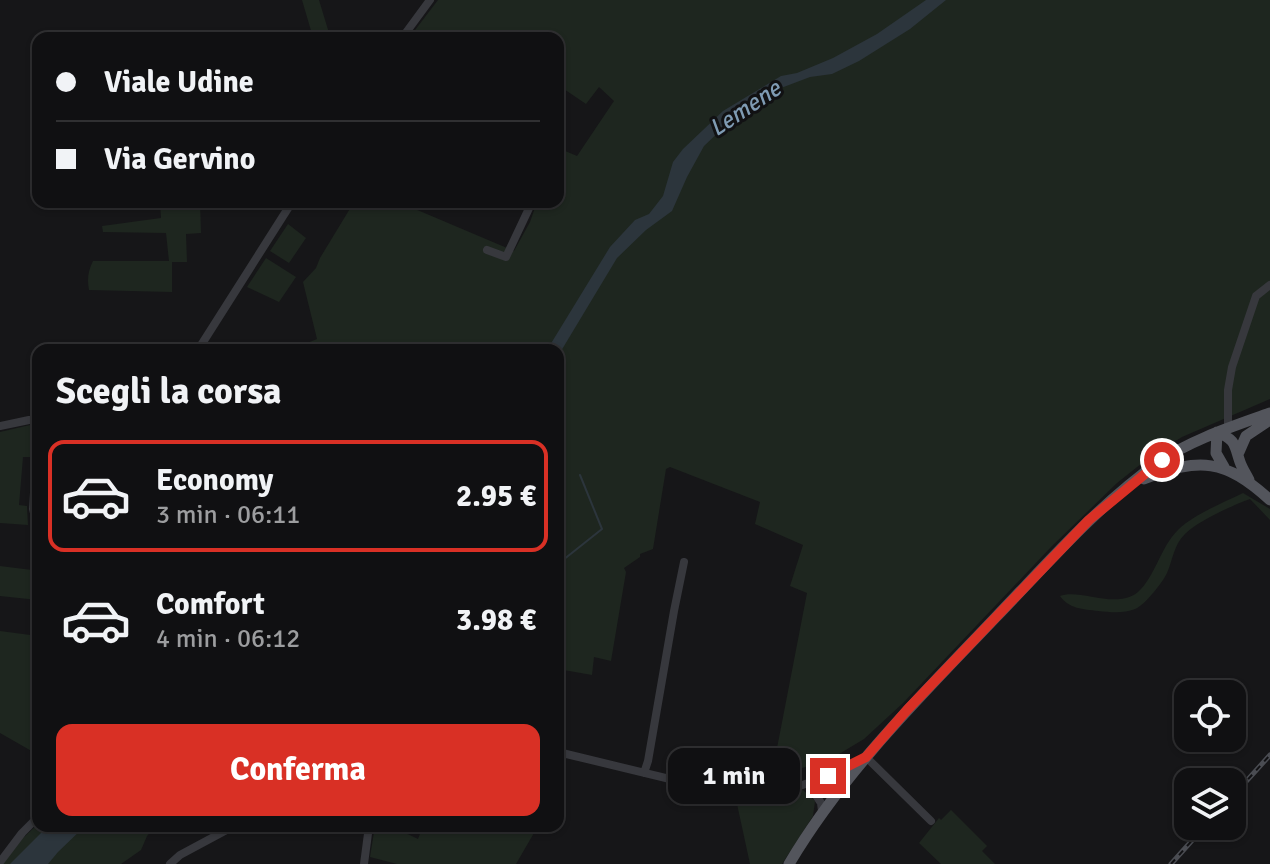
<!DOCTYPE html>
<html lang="it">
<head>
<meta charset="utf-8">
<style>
  :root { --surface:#101012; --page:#1e1e20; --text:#f1f3f6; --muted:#9c9d9f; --line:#303032; --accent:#d93025 }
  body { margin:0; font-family:Signika,sans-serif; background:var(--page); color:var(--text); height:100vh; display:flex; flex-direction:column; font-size:30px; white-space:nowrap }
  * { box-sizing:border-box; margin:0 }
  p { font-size:26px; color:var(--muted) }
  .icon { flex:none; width:44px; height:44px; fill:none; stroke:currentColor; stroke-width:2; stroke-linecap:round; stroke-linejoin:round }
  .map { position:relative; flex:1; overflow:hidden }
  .panel { position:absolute; left:32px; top:344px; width:532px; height:488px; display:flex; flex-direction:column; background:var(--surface); border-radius:16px; box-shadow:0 2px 6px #0004,0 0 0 2px var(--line) }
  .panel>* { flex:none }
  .guide { position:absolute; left:32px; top:32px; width:532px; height:176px; border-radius:16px; box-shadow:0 2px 6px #0004,0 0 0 2px var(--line); display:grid; align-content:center; height:176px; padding:0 24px; background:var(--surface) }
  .fabs { position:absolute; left:1174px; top:680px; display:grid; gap:16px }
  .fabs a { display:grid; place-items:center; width:72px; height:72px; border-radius:16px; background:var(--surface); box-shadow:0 2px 6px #0004,0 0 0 2px var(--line); font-size:40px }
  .end { position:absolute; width:36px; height:36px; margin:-18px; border:10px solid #d93025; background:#fff; box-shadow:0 0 0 4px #fff }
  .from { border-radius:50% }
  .bubble { position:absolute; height:56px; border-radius:16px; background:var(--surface); box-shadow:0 2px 6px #0004,0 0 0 2px var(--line); font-size:26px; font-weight:700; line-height:56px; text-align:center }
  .guide b { display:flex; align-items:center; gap:28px; height:76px; font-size:30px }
  .guide b+b { border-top:2px solid var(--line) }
  .guide i { width:20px; height:20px; background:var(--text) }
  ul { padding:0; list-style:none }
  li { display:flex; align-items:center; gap:24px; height:112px; margin:0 16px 12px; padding:0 8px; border:4px solid transparent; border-radius:16px }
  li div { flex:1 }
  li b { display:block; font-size:30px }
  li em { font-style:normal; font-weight:700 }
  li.current { border-color:var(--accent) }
  li>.icon { width:72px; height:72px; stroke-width:1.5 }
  h2 { padding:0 24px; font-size:36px; line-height:96px }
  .cta { display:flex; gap:16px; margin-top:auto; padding:16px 24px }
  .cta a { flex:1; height:92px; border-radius:16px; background:var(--accent); color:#fff; font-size:32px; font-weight:700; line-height:92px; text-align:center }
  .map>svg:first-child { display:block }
  .green { fill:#1e261f }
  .water { fill:#2c353c }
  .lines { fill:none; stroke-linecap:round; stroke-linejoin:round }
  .stream { stroke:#2c353c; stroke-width:2 }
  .minor { stroke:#37383d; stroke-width:8 }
  .major { stroke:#53555c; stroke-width:11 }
  .rail-casing { stroke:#4a4c52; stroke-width:5 }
  .rail { stroke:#111113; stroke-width:2; stroke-dasharray:6; stroke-linecap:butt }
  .route { stroke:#d93025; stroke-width:10 }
  .labels { text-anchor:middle; stroke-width:6; stroke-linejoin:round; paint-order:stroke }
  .water-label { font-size:24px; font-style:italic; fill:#7f9bb3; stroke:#111113 }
</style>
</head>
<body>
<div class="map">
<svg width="1270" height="864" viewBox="0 0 1270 864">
  <rect width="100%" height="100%" fill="#161618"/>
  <!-- green -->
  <path class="green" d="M302,0h17l10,33 -17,1z
    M438,0h832v399l-88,38 -31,19 -34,27 -65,63 -149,157 -39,36 -35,21 -47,14h-10l35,-181 -17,-7 13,-41 -48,-21 5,-22 -90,-35 -4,2 -13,80 -13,5v3l-16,11 2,4 -15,89 -17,-4 -2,18 -34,-6v-319h-268l27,-11 -14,-57 13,-14 4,-10 34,-56h42l10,7 2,-5 7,5 99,42 16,-29 7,-20h21v-54l19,8 37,-55 -15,-14 -13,17 -28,-19v-47h-149z
    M160,202h40l1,31 -15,1 1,28h-15v30l-83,-2c-2,-11 -1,-19 4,-29h76l-3,-28 -63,-1 -1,-6 59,-8z
    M288,224l18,14 -17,25 -19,-12z
    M266,258l30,19 -17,25 -32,-15z
    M30,425v32h-7l-4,48 8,1 1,19 -28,-2v-91z
    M1243,493l27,16v11l-20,-21c-17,6 -54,23 -65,35 -12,12 -12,26 -18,39 -4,9 -23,33 -32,36 -12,5 -25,3 -37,2 -15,-2 -29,-2 -38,-15 19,-8 56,14 78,-4 17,-15 23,-46 40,-62 16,-16 45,-27 65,-37z
    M0,566l32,4 -1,17 7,13 -38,-4z
    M0,631l38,5v112l-3,5 -35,-20z
    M803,790l12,11 -2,15 -31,48h-32l-13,-60 2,-7z
    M951,810l36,36 -5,5 13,13h-54l-22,-21 20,-25 2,2z
    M38,824v2h118l-9,10 -6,14 -20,14h-119l21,-26z
    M375,826h16l27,13 5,-13h115l-22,38h-119l-27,-7z"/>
  <!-- water -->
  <path class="water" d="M926,0h20l-36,29 -51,32 -27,13 -22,3 -29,11 -57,39 -20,19 -17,31 -15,34 -26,19 -29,28 -59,98v-6h-11l63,-103 25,-27 14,-6 14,-18 10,-34 10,-13 40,-38 58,-35 16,-3 36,-15 44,-24z
    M48,826h37l-27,26 -10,12h-38z"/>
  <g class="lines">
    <!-- stream -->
    <path class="stream" d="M313,350l39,-5 42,-2 41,7
      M558,564l44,-35 -22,-54"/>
    <!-- minor -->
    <path class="minor" d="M402,38l28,-38
      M487,250l19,7 26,-55
      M198,350l94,-148
      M0,426l29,-6h9
      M38,426l-5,83 5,20
      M1228,428v-38l4,-23 24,-71 14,-11
      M38,571v12
      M558,752l174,42 34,-1 28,-5 34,-12 38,-19 65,64
      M644,773l4,-12 26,-150 10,-49
      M808,783l13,20 1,8
      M0,862l22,-29 16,-16
      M170,864l10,-9 54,-29
      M364,864l5,-38"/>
    <!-- major -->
    <path class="major" d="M1217,432c19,8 17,12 23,30 2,6 6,12 9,18
      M1217,432l-1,21 8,14
      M1239,452l7,-16 24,-16
      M1144,479c56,-22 81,-20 126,21
      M789,864c55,-93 133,-169 207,-247 52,-54 101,-111 163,-155 31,-22 75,-36 111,-49"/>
    <defs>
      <path id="rail" d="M1232,797l38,-42
        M1171,864l34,-38"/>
    </defs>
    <!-- rail casing -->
    <use href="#rail" class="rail-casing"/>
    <!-- rail -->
    <use href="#rail" class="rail"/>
  </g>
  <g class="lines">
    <!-- route -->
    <path class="route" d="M828,776l38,-19 41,-47 182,-190 73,-60"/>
  </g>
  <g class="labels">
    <!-- water labels -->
    <g class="water-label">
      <text transform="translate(745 108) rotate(-34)" y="8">Lemene</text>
    </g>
  </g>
</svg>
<div class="fabs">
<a><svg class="icon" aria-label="locate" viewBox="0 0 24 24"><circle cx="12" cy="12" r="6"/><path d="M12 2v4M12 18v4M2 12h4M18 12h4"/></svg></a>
<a><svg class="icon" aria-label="layers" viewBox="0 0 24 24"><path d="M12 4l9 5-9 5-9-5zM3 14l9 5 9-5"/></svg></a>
</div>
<i class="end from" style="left:1162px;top:460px"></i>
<i class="end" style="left:828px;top:776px"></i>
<div class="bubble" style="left:668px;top:748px;width:132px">1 min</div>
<div class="guide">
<b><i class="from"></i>Viale Udine</b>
<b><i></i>Via Gervino</b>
</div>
<section class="panel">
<h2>Scegli la corsa</h2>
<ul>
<li class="current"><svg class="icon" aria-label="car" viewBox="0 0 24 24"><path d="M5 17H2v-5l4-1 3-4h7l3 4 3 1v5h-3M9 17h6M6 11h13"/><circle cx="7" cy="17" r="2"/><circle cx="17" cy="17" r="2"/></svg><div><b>Economy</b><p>3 min · 06:11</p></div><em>2.95 €</em></li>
<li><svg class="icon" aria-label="car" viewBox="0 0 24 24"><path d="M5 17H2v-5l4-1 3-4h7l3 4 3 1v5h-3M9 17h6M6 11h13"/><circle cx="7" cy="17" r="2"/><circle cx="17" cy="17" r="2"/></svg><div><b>Comfort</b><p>4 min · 06:12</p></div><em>3.98 €</em></li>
</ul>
<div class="cta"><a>Conferma</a></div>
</section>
</div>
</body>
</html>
